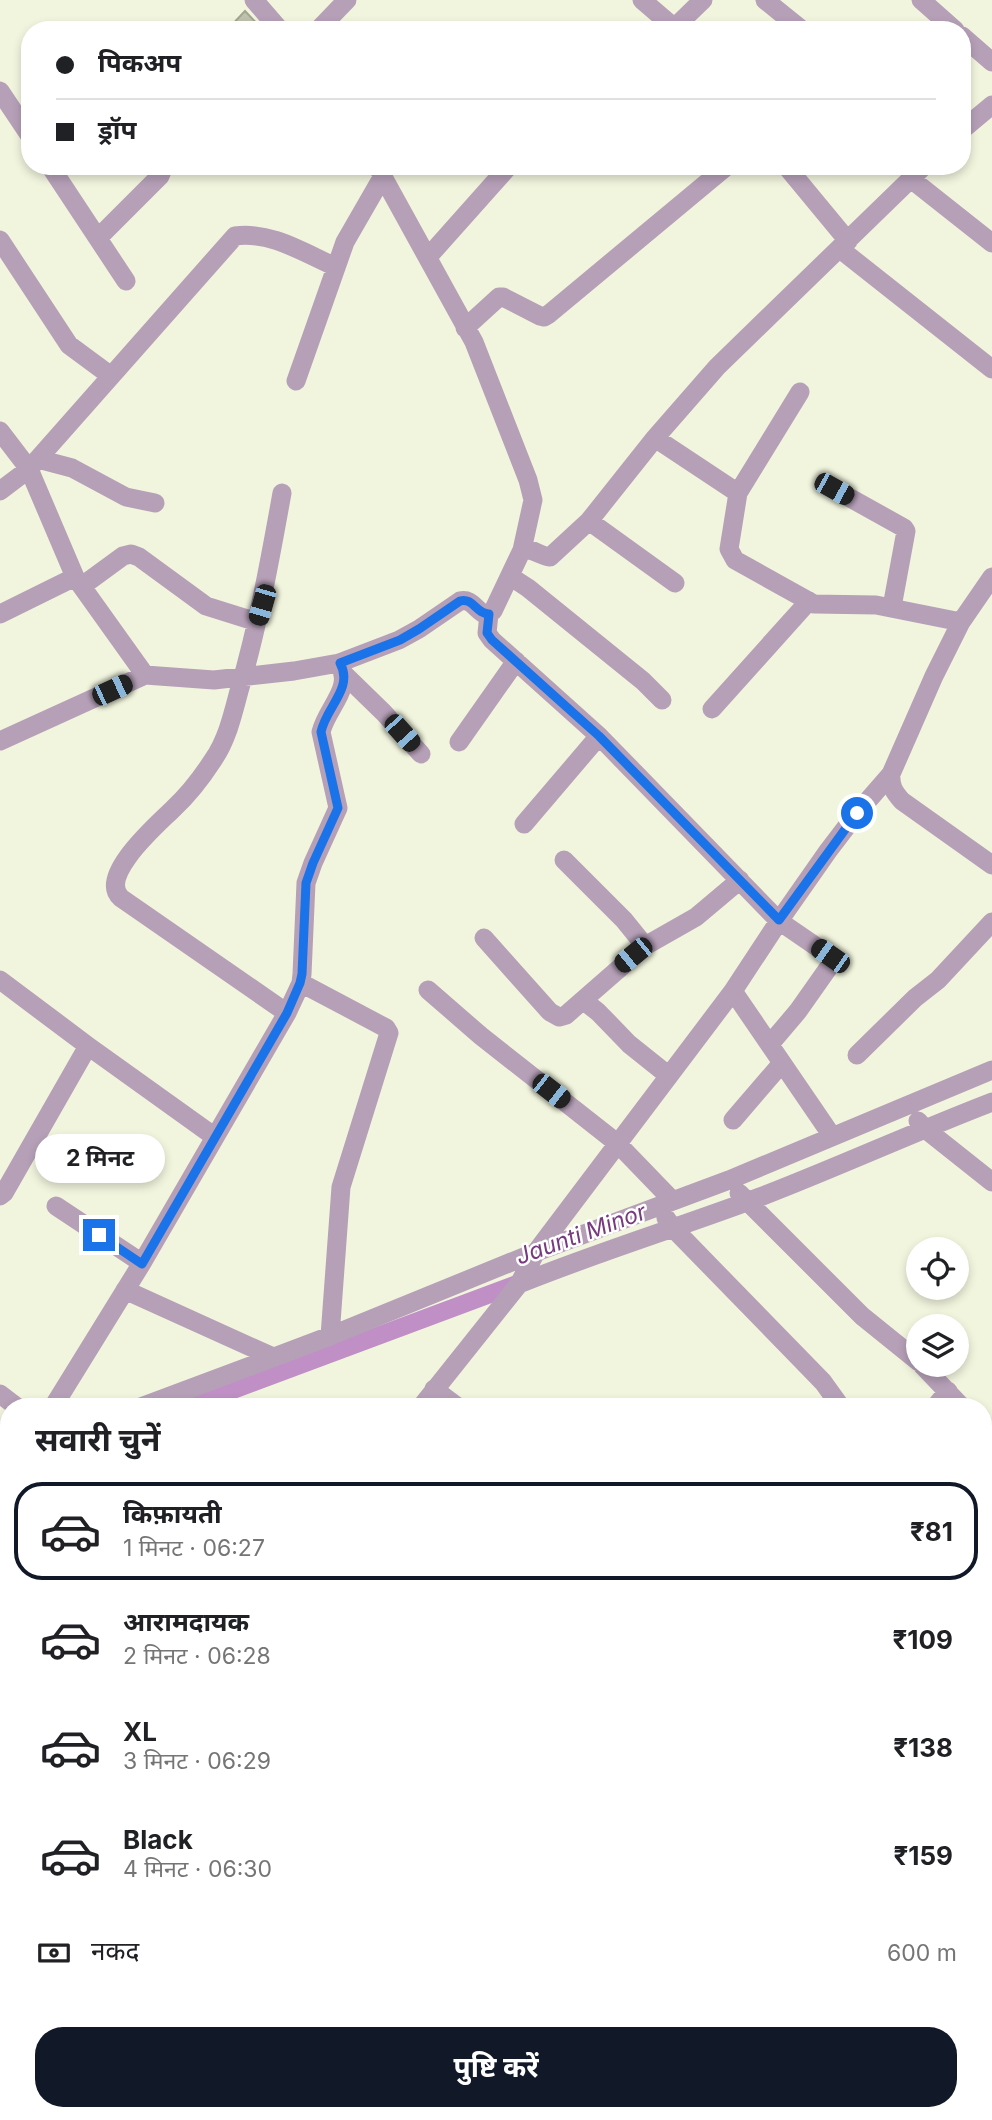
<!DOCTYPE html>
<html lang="hi">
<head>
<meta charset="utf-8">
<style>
  :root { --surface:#fff; --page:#f2f2f2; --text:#202124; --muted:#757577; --line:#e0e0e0; --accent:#111827 }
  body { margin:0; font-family:Inter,"Noto Sans Devanagari",sans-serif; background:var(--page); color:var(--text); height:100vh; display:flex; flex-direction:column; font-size:26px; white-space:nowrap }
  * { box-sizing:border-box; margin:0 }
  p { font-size:23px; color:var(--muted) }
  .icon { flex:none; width:38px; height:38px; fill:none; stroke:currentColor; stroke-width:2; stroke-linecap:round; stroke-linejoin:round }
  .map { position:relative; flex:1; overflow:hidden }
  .side { position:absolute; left:0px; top:1398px; width:992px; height:723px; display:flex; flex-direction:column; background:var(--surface); border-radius:28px 28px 0 0; box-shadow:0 4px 10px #0003 }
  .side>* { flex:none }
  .top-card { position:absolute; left:21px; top:21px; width:950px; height:154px; border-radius:28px; box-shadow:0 4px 10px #0003; display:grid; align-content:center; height:154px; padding:0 35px; background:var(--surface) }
  .fabs { position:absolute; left:906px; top:1237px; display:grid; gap:14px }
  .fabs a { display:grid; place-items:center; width:63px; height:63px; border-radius:50%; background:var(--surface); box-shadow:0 4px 10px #0003; font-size:35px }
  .end { position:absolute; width:32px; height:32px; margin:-16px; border:9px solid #1a73e8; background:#fff; box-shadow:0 0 0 4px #fff }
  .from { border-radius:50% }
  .bubble { position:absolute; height:49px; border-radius:24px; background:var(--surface); box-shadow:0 4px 10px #0003; font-size:23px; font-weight:700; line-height:49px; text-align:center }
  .car { position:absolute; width:21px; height:42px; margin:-21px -10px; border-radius:9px; box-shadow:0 0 5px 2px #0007; background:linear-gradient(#222 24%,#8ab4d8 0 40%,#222 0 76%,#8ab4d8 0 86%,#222 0) }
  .top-card b { display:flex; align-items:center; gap:24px; height:66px; font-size:26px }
  .top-card b+b { border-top:2px solid var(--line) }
  .top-card i { width:18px; height:18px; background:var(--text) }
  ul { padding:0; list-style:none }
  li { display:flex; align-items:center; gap:21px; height:98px; margin:0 14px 10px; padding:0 21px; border:4px solid transparent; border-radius:28px }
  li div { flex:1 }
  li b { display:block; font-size:26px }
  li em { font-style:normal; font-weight:700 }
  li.active { border-color:var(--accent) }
  li>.icon { width:63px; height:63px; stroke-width:1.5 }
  h2 { padding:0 35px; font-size:32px; line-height:84px }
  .pay { display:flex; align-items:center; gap:18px; height:77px; padding:0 35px; font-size:26px }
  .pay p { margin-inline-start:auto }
  .primary-button { display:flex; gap:14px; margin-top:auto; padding:14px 35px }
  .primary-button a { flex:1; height:80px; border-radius:28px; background:var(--accent); color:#fff; font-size:28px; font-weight:700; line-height:80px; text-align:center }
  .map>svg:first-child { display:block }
  .water { fill:#c08fc6 }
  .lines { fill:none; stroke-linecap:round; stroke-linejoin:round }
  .canal { stroke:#c08fc6; stroke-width:18 }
  .building { fill:#bfc3ac; stroke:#a2a690; stroke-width:2 }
  .minor { stroke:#b6a0b8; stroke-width:19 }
  .route { stroke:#1a73e8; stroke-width:9 }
  .labels { text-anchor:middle; stroke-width:5; stroke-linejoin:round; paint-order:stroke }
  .water-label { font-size:23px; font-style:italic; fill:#763a7e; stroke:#fff }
</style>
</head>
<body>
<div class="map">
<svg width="992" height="2120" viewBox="0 0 992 2120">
  <rect width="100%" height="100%" fill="#f2f5de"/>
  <!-- water -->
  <path class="water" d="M0,2008l9,6v98h22l-1,3 8,5h-38z"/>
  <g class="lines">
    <!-- canal -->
    <path class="canal" d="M187,1407l338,-126
      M0,1478l9,-3"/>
  </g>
  <!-- building -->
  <path class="building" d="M245,11l18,19h-36z"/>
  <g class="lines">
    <!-- minor -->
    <path class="minor" d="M254,0l26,30
      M642,0l35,30
      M765,0l37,30
      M921,0l34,30
      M318,30l29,-30
      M672,30l31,-30
      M962,36l30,26
      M0,91l30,45
      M962,130l30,-25
      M50,166l76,115
      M377,166l97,176 54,138 5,20 -11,50
      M786,166l62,75
      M911,179l81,64
      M98,238l62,-62 4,-10
      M0,240l69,105 42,31
      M840,249l152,120
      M428,257l81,-91
      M465,328l34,-31h4l37,19 4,1 5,-3 178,-148
      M296,381l49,-139 38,-66
      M0,431l29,38 46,108 70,98
      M655,438l83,55 -9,56 6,11 79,44 62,1 85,17
      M38,459l34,9 54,29 29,6
      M834,489l70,39 2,3 -14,76
      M0,491l29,-22 206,-233c36,-5 69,17 101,31
      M282,493c-12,67 -24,133 -43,198 -6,23 -12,49 -26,69 -11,17 -25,35 -40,49 -14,14 -76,67 -52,89l166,115
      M738,493l62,-101
      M589,521l86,62
      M511,577l17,11 115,93 19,19
      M82,586l41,-30 8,-2 8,3 67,49 51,16
      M0,614l75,-37
      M489,614l-2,19 5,7 107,96 180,185 51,35 1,6 -2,5 -31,44 -28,33
      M345,675l39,38 37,41
      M712,709l97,-108
      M0,741l145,-66 69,5 80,-9 45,-8 60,-23 20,-11 41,-28c11,-3 15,8 24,13l9,-3 29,-61c9,-3 18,6 28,7l39,-36 66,-83 62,-71 207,-201
      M459,742l57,-81
      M891,774c-1,12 3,18 11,27l90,64
      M524,824l75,-88
      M564,860l60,60 21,26
      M484,938l66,74 9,5 7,-2 79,-69 51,-29 44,-37
      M0,980l88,66 127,91
      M301,983l85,45 3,5 -48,154 -11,149
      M428,990l53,46 136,107 56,58
      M733,991l99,145
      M584,1001l14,11 31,32 40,32
      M857,1055l58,-57 23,-18 54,-58
      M733,1120l49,-57
      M918,1121l6,7 68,54
      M739,1193l123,123 57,46
      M0,1196l4,-3 84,-147
      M56,1206l86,57
      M666,1218l6,9 151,155 18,25
      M519,1284c79,-32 161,-57 241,-87 78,-30 154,-65 232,-95
      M125,1290l148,67
      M922,1365l40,42
      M434,1389l24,18
      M0,1394l17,13
      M53,1407l89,-144 145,-250 14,-30 1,-9 4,-91 7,-20 25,-55 -17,-76c6,-25 33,-44 18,-69
      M141,1407l189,-71 206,-84 193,-72 263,-110
      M421,1407l98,-123 17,-32 197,-261 46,-70 49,-70 29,-38 34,-39 43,-98 27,-54 31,-45
      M935,1407l13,-16
      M984,1433l8,10
      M0,1463l9,-4
      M984,1562l8,7
      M0,1603l9,-7
      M984,1638l8,7
      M0,1734l9,1
      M0,1755l9,-8
      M984,2026l8,-10"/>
  </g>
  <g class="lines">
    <!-- route -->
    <path class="route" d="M99,1235l43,29 145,-251 13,-30 2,-9 4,-91 7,-20 25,-55 -17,-76c5,-25 33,-44 19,-69l60,-23 19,-11 41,-28c13,-4 16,13 29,13l-2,19 5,7 107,96 180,184 78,-107"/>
  </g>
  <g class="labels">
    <!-- water labels -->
    <g class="water-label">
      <text transform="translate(581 1234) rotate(-20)" y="8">Jaunti Minor</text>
    </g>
  </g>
</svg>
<div class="fabs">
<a><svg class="icon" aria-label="locate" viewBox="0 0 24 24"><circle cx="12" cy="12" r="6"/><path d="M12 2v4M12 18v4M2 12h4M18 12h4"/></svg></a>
<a><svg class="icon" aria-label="layers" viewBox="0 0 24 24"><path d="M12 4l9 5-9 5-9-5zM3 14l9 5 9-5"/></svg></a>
</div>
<i class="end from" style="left:857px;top:813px"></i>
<i class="end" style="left:99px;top:1235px"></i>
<div class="bubble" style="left:35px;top:1134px;width:130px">2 मिनट</div>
<i class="car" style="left:834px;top:489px;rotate:119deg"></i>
<i class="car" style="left:262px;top:605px;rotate:196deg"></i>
<i class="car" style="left:112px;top:690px;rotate:65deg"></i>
<i class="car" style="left:402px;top:733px;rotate:138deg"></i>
<i class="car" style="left:633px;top:955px;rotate:231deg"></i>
<i class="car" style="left:830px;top:956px;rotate:305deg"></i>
<i class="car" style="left:551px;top:1091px;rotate:128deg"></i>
<div class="top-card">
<b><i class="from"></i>पिकअप</b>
<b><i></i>ड्रॉप</b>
</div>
<section class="side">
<h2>सवारी चुनें</h2>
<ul>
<li class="active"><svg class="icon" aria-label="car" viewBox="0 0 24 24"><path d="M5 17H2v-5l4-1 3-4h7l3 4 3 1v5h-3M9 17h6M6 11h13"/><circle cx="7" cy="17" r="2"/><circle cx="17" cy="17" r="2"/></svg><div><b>किफ़ायती</b><p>1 मिनट · 06:27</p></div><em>₹81</em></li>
<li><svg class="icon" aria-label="car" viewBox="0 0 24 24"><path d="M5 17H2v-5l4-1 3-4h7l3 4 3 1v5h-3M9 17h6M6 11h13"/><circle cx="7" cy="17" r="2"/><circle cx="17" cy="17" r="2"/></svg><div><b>आरामदायक</b><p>2 मिनट · 06:28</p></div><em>₹109</em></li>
<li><svg class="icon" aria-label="car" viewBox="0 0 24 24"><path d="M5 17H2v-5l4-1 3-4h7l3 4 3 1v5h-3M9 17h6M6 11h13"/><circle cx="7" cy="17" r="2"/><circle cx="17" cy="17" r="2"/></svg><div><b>XL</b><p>3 मिनट · 06:29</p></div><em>₹138</em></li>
<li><svg class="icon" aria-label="car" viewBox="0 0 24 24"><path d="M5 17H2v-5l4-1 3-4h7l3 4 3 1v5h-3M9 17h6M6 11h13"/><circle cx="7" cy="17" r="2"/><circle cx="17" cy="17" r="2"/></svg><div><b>Black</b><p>4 मिनट · 06:30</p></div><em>₹159</em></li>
</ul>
<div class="pay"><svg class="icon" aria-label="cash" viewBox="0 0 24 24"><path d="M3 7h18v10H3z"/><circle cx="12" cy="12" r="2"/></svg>नकद<p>600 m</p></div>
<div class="primary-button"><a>पुष्टि करें</a></div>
</section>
</div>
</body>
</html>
